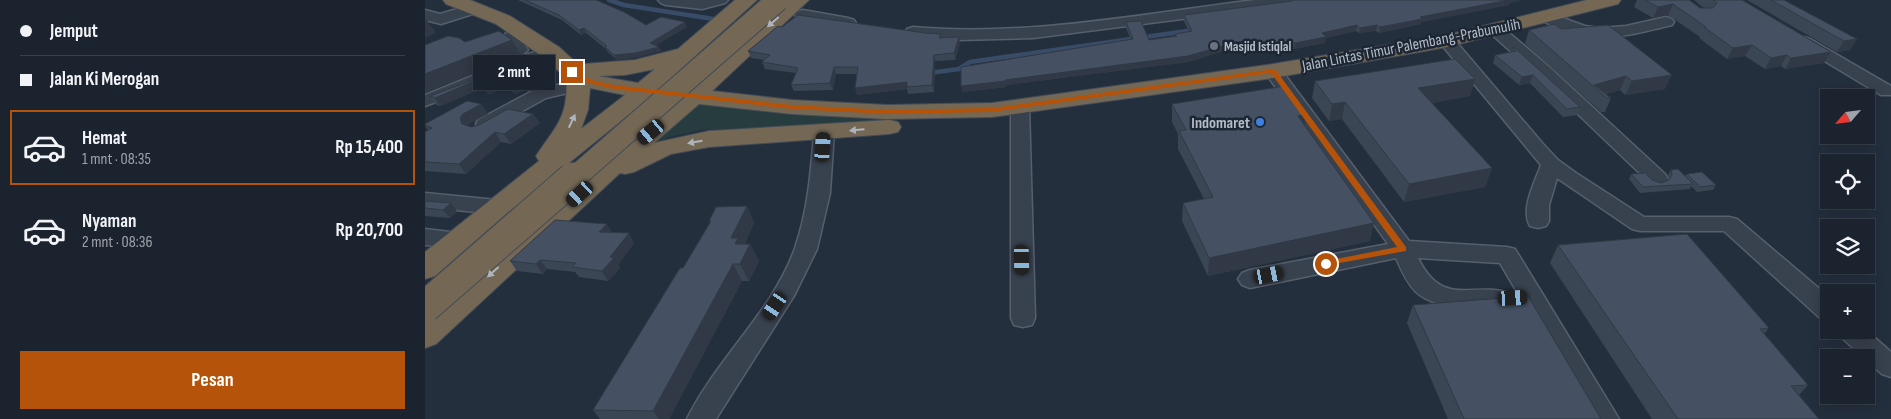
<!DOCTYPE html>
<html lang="id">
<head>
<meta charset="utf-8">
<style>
  :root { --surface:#1b232e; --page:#282f3a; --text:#f1f3f6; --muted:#a0a4aa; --line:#39404a; --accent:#b45309 }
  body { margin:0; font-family:"Sofia Sans Condensed",sans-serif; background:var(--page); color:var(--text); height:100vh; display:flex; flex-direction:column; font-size:19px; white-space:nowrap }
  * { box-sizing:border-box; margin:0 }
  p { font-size:16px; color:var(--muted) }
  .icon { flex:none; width:28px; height:28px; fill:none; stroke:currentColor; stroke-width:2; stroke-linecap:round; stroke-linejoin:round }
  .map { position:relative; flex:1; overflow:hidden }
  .drawer { display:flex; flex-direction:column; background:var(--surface); width:425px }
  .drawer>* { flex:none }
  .hud { display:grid; align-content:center; height:110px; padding:0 20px; background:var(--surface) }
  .needle { width:32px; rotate:242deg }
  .tools { position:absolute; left:1395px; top:89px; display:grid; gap:10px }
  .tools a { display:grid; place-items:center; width:55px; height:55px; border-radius:0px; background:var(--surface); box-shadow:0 2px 12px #0003,0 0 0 1px var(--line); font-size:25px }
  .end { position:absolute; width:22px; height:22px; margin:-11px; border:6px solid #b45309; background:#fff; box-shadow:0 0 0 2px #fff }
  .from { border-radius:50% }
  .bubble { position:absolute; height:35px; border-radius:0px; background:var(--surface); box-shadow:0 2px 12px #0003,0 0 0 1px var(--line); font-size:16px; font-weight:700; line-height:35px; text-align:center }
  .car { position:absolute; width:15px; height:30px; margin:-15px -8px; border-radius:6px; box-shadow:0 0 4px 1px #0007; background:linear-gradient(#222 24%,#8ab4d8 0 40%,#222 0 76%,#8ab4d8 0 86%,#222 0) }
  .hud b { display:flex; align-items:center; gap:18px; height:48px; font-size:19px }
  .hud b+b { border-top:1px solid var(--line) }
  .hud i { width:12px; height:12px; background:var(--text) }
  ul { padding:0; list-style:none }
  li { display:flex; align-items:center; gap:15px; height:75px; margin:0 10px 8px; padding:0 10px; border:2px solid transparent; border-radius:0px }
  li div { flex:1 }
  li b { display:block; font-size:19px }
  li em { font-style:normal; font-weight:700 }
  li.selected { border-color:var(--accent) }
  li>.icon { width:45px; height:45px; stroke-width:1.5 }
  .action { display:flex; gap:10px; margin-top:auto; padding:10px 20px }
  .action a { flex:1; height:58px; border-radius:0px; background:var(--accent); color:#fff; font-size:20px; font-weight:700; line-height:58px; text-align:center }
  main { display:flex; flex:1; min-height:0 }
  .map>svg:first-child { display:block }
  .green { fill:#263c3f }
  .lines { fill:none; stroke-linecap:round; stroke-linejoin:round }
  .stream { stroke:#394c67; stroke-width:4.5 }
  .minor-casing { stroke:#565f6c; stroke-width:3 }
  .highway-casing { stroke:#434c59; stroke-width:2 }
  .minor { fill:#38414e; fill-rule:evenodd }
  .highway { fill:#746855; fill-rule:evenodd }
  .highway-bridge-far1-casing { stroke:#434c59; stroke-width:24; stroke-linecap:butt }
  .highway-bridge-casing { stroke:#434c59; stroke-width:33; stroke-linecap:butt }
  .highway-bridge-far1 { stroke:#746855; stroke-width:22 }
  .highway-bridge { stroke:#746855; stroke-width:31 }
  .wall { fill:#3b4654 }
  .shaded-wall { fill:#303945 }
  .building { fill:#455162; stroke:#303945 }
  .oneway { fill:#aeb4bd }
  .route { fill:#b45309 }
  .worship-dot { fill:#6b7280; stroke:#1d2633; stroke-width:2 }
  .shop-dot { fill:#3f7fe0; stroke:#1d2633; stroke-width:2 }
  .labels { text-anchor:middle; stroke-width:5; stroke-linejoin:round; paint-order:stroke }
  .far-poi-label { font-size:14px; font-weight:bold; fill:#b4bcc9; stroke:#1d2633; text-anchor:start }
  .street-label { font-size:16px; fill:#b4bcc9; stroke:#1d2633 }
  .poi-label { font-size:16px; font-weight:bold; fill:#b4bcc9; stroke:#1d2633; text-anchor:end }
</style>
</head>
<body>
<main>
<section class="drawer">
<div class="hud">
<b><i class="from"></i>Jemput</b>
<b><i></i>Jalan Ki Merogan</b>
</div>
<ul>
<li class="selected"><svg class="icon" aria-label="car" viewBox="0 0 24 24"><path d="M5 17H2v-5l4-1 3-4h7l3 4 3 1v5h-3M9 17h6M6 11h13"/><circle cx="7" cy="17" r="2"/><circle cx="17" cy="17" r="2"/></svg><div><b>Hemat</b><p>1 mnt · 08:35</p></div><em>Rp 15,400</em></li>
<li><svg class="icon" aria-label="car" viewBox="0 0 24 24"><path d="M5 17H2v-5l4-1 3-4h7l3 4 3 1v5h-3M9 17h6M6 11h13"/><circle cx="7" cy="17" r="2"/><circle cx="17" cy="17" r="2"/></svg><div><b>Nyaman</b><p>2 mnt · 08:36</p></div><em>Rp 20,700</em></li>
</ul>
<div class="action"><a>Pesan</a></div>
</section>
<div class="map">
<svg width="1466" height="419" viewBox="0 0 1466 419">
  <rect width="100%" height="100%" fill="#242f3e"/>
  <!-- green -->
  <path class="green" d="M270,102l57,8 112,7 67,-2 -76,9 -153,6 -33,7 -32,14z"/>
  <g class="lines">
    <!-- stream -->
    <path class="stream" d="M184,0l15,5 96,15
      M504,73l30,-4 11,-7 224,-32"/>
    <defs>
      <path id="minor" d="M233,0h70l-3,3 -23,6 -36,-4 -5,-2z
        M830,0h44l-3,3 -5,2 -258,33 -75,2 -51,-5 -2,-3 2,-3 6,-2c114,10 229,-13 342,-27z
        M49,4l5,2 3,3 -3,3 -38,12 -16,-4v-10l15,4z
        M378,10l45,8 6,2 2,3 -2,3 -6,2 -51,-10 -2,-3 2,-3z
        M1121,12l39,14 16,2 25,-2 40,-9 6,2 2,3 -2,3c-57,14 -76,19 -132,-5l-2,-3 2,-3z
        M1070,24l6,2 47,40 117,108 3,5 -3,5 -7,2 -7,-2 -115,-110 -47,-42 -2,-3 2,-3z
        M86,32l6,2 11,16 -9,7 32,-10 6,1 2,4 -2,4 -132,50v-11l69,-28 -5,-4 3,-4 19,-11 -8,-11 2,-3z
        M1022,36l6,2 90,106 15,16 18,13 68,44h85l8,2 92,78v23l-9,-2 -96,-87h-84l-8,-2 -75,-51 -8,27v16l-3,5 -8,2 -8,-2c-10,-17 5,-44 11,-61l-100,-121 -2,-3 2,-3z
        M1379,37l6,2 81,47v9h-10l-83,-50 -2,-3 2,-3z
        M848,66l6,1 130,174 98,6 8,2 104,170h-28l-91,-156 -82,-5c25,51 54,23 92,35l4,6 -4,6c-25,8 -74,5 -94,-13 -9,-9 -15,-22 -20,-34l-146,30 -8,-3 -4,-6 4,-6 8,-3 138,-26 -124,-173 3,-4z
        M154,80l6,1 3,4 -3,4 -39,9 -54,30 -7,2 -7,-2 -2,-4 2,-4 56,-30z
        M595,101l6,1 3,4 6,212 -3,7 -9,2 -9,-2 -3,-7v-212l3,-4z
        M399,126l7,2 3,4 -4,61 -13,56 -23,47 -78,123h-29c28,-58 87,-110 108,-171 13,-38 16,-76 19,-116l3,-4z
        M0,193l72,7 7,2 4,5 -4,5 -7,2 -72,-7z
        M0,229l42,5 3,5 -3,5 -8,3 -34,-2z
        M1413,330h28l25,22v25l-9,-3 -16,-14v-2h-2l-23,-21z"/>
      <path id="highway" d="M18,0h27l40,16 49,31 23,21 2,-4 51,-4 43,-11 57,-49h22l-95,86 26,3 51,-49 48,-40h22l-97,91 80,9 95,5 105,-2 281,-39 174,-29 140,-35h34l-3,4 -171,43 -174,31 -281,39 -105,2 -95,-5 -93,-10 -45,39 55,-12 180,-11 9,2 3,5 -3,5 -9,2 -180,13 -38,7 -37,18 -9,2 -5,-1 -184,171 -11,4v-32l160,-141 89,-74 -26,-2 -141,114 -72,63 -10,3v-27l114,-91 -3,-5c20,-30 33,-39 30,-78l-23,-21 -47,-33 -50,-20zM230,69l-17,14 -40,-7 27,-1zM165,88l35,7 -44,34 7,-19z"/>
    </defs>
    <!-- minor casing -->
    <use href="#minor" class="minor-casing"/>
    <!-- highway casing -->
    <use href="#highway" class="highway-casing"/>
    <!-- minor -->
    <use href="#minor" class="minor"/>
    <!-- highway -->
    <use href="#highway" class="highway"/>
    <defs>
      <path id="highway-bridge-far1" d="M147,180l206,-180"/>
      <path id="highway-bridge" d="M0,307l148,-129"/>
    </defs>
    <!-- highway-bridge-far1 casing -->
    <use href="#highway-bridge-far1" class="highway-bridge-far1-casing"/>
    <!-- highway-bridge casing -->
    <use href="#highway-bridge" class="highway-bridge-casing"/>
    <!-- highway-bridge-far1 -->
    <use href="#highway-bridge-far1" class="highway-bridge-far1"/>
    <!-- highway-bridge -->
    <use href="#highway-bridge" class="highway-bridge"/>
  </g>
  <!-- wall -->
  <path class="wall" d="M93,0h78l50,25 41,2 -31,18 5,6 -23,6 -21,3 -9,-8 -2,-3 -20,-16 -5,2 -19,-15z
    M869,0h228l-13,3v2l-88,17v2l-42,9 -3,-2 -17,2 -3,-2 -30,7 -1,5 -31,6h-6l-1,-2 -38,6 -3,-7 -10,1 -48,15 -182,23v2l-44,5 169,-52 -5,-12v-6l23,18 26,-4v-2l14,-2 -5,-11v-6l108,-14z
    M1212,0h52l11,8h4l-10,-8h48l82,63 -39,6 -4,-3 -16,3 -20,-13 -18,3 -28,-21 1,-1 -32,-22 -15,3 -19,-11z
    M1322,0h37l73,39 -7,11 -13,2z
    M1136,29l104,60 -40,6 -5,-5 -14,4 5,4 -6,14h-4l-76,-68 4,-14z
    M516,37l19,7 -5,16 -20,1 -1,31 -26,2 -1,-5 -50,6v-21h-21l-3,16 -39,1 -3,-6 5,-12 -31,-4 -3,-7 2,-2 -13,-2 -3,-7z
    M1087,48l68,59 -3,8 -14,2 -33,-34 -11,2 -26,-22 2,-8 16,-3z
    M108,58l22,20 -39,16 -10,-7 -18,8 -5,-7 -43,18 -5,-2 -5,-8z
    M1050,79l-5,17 -38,7 60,65 -7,19 -81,15 -62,-83 -13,2 -17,-23 3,-17z
    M56,104l7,10 -18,9 -2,3 3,1 62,-13 7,9 -29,21 -10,-2 -35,32 -41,-3v-39l3,-2 -3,-4v-2z
    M747,104l133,22 65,115 -162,35 -26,-55 1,-18 21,-4 -26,-50v-15l-6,-12z
    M1246,170l14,6 2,-2 29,11 -3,5 -16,2 -6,-6 -1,3 -50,4 -11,-14 2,-5 30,9 8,-3 -1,-5z
    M0,201l32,11 -7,6 -25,-2z
    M322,206l7,17 -9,21h5l9,17 -10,20h-7l-73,138h-69l-7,-9 90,-142 27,-45 -1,-2z
    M187,233h17l5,10 -16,22 2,3 -12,13 -29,-4 -4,-5 -28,-3 -4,5 -26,-3 -7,-10z
    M1133,245l211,83 -5,6 44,51 -9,10 19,24h-166l-102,-156z
    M988,305l188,114h-153l-41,-96z"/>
  <!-- shaded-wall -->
  <path class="shaded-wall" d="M1083,0h14l-13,3v2l-88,17v2l-42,9 1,-6 40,-10z
    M1248,4l-5,11 -15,3 5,-11z
    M1,19l10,14 -11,5v-18z
    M260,22l2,5 -35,21 -2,-5z
    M932,25l-1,6 -30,7 -1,5 -31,6 1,-6 27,-10z
    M952,25l-1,6 -17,2 1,-5z
    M159,28l2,5 -5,2 -2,-5z
    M534,37l1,7 -5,16 -1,-7z
    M1432,39l-7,11 -13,2 7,-11z
    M87,40l9,15 -96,38v-19z
    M812,42l-1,5 -48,15 -182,23 -1,-5z
    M863,42l-1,5 -38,6 1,-5z
    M1327,45l-7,11 -18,3 6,-11z
    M234,47l2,4 -23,6 -21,3 -3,-5z
    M1406,52l-7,11 -39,6 6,-11z
    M509,55l1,6 -1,31 -2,-7z
    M1362,55l-6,11 -16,3 6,-11z
    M409,67l2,7 -3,16 -3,-7z
    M125,70l5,8 -39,16 -5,-8z
    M1108,75l-3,8 -11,2 3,-8z
    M1247,75l-7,14 -40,6 7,-14z
    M1201,76l-6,14 -17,5 -9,-10z
    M54,79h22l5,8 -18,8 -5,-7 -43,18 -5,-8z
    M1050,79l-5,17 -56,10 4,-18z
    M580,81l1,6 -44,5 -1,-6z
    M482,82v7l-50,6 -2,-7z
    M920,102l-3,17 -13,2 3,-17z
    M56,104l7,10 -18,9 -3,5 -5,-4 -2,-6 3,-4z
    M108,114l7,9 -29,21 -7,-10z
    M881,115l-2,17 -6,-16z
    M70,132l6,10 -35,32 -7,-10z
    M1067,168l-7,19 -81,15 5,-18z
    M26,203l6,9 -7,6 -7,-8z
    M322,206l7,17 -11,25 7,-4 9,17 -10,20 -9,-17 -9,-26z
    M949,223l-4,18 -162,35 1,-18z
    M182,224l6,10 -14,-2z
    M204,233l5,10 -16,22 2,3 -12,13 -6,-10 8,-14z
    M115,260l7,9 -4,5 -7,-10z
    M308,264l9,17 -73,138h-10l-6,-8z"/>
  <!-- building -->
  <path class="building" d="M100,0h71l28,12 22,13 15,-8 24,5 -35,21 9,4 -24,6 -21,2 -9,-8 2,-1 -23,-18 -5,2 -20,-15z
    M869,0h215l-89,17 2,2 -42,8 -3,-2 -17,3 -3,-3 -35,8 4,4 -31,6h-6l-1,-1 -38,6 -4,-7 -9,1 -49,14 -183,24v1l-44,5v-19l172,-28 -7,-17 15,-1 8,19 28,-4 -2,-2 17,-3 -8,-16 108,-14z
    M1220,0h44l11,8h13l4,-5 -4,-3h29l89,52 -40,6 -4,-3 -16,3 -19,-13 -19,3 -29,-21h2l-33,-23 -15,3z
    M1346,0h13l73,39 -13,2z
    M373,15l127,18 16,1 -2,4 20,-1 -5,16 -20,2 -2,30 -25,2v-5l-52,6 3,-21h-24l-4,16 -39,2 7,-17 -36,-6 8,-7 -22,-4 30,-25 4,1z
    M1129,24l7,5 47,-4 64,50 -40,6 -6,-5 -32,9 17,13h-4l-78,-68z
    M74,31l13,9 -87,34v-29l23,-9 11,2 6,4z
    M1087,48h3l65,59 -13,2 -34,-34 -11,2 -27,-22 21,-4z
    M108,58l17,12 -39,16 -10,-7 -18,9 -4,-9 -44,19 -5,-2z
    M1030,59l20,20 -57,9 74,80 -83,16 -64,-82 -13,2 -17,-23z
    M860,86l21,29 -8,1 76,107 -165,35 -26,-55 30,-6 -34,-66 7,-1 -14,-26z
    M42,101l14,3 -18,10 -3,4 2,6 9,3 8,-2 29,-16 25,5 -29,20 -9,-2 -36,32 -34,-2v-30l7,-4 -7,-3v-1z
    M1253,169l15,15 -50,3 -12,-13 14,-1 7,7 9,3 8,-3 3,-5 -1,-5z
    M1277,172l14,13 -16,2 -13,-13z
    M0,201l26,2 -8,7 -18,-2z
    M322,206l-16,32h7l-3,6h15l-10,20h-7l-80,147 -60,-1 87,-142h3l28,-47h-2l7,-14z
    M130,220l52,4 -8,8 30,1 -19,24 4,1 -12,13 -30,-4 4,-4 -36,-3 -4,4 -26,-3z
    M1262,234l82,94 -9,1 48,56 -17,1 28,33h-141l-120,-174z
    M1103,296l73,123h-137l-51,-114z"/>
  <!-- one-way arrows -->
  <defs><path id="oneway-solid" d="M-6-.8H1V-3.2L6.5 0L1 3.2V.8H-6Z" transform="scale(1.25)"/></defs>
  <g class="oneway">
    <use href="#oneway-solid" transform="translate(348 22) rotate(139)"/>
    <use href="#oneway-solid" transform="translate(147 121) rotate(-65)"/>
    <use href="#oneway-solid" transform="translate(432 130) rotate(175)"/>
    <use href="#oneway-solid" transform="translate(270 142) rotate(170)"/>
    <use href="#oneway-solid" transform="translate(68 272) rotate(138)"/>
  </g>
  <!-- route -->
  <path class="route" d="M848,69h2l131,178v4l-83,15 -1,-2 4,-3 71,-14 -126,-174 -279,39 -105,2 -95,-5 -179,-20 -25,-6 -19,-11 6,-1 17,9 21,5 179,20 95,5 105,-2z"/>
  <!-- markers -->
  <circle class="worship-dot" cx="789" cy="46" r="5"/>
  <circle class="shop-dot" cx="835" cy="122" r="5"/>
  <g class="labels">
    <!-- far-poi labels -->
    <g class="far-poi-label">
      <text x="799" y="51">Masjid Istiqlal</text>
    </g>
    <!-- street labels -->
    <g class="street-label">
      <text transform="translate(986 44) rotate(-11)" y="6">Jalan Lintas Timur Palembang-Prabumulih</text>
    </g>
    <!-- poi labels -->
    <g class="poi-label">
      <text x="825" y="128">Indomaret</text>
    </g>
  </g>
</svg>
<div class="tools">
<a><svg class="needle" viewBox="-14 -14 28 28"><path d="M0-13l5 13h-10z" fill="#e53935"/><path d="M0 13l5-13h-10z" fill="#a0a4aa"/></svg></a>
<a><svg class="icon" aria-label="locate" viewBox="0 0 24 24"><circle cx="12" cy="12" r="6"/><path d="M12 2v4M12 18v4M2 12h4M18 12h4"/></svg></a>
<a><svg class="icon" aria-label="layers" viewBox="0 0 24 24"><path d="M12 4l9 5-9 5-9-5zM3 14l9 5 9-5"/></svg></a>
<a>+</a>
<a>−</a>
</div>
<i class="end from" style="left:901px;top:264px"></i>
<i class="end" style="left:147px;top:72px"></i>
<div class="bubble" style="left:48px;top:55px;width:82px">2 mnt</div>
<i class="car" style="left:226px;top:132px;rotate:230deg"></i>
<i class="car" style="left:398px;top:147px;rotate:4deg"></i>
<i class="car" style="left:155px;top:194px;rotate:228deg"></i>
<i class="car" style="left:597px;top:260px;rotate:179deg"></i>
<i class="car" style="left:844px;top:275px;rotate:79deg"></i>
<i class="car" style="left:1088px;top:298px;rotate:87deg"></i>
<i class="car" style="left:350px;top:306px;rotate:213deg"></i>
</div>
</main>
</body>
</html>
